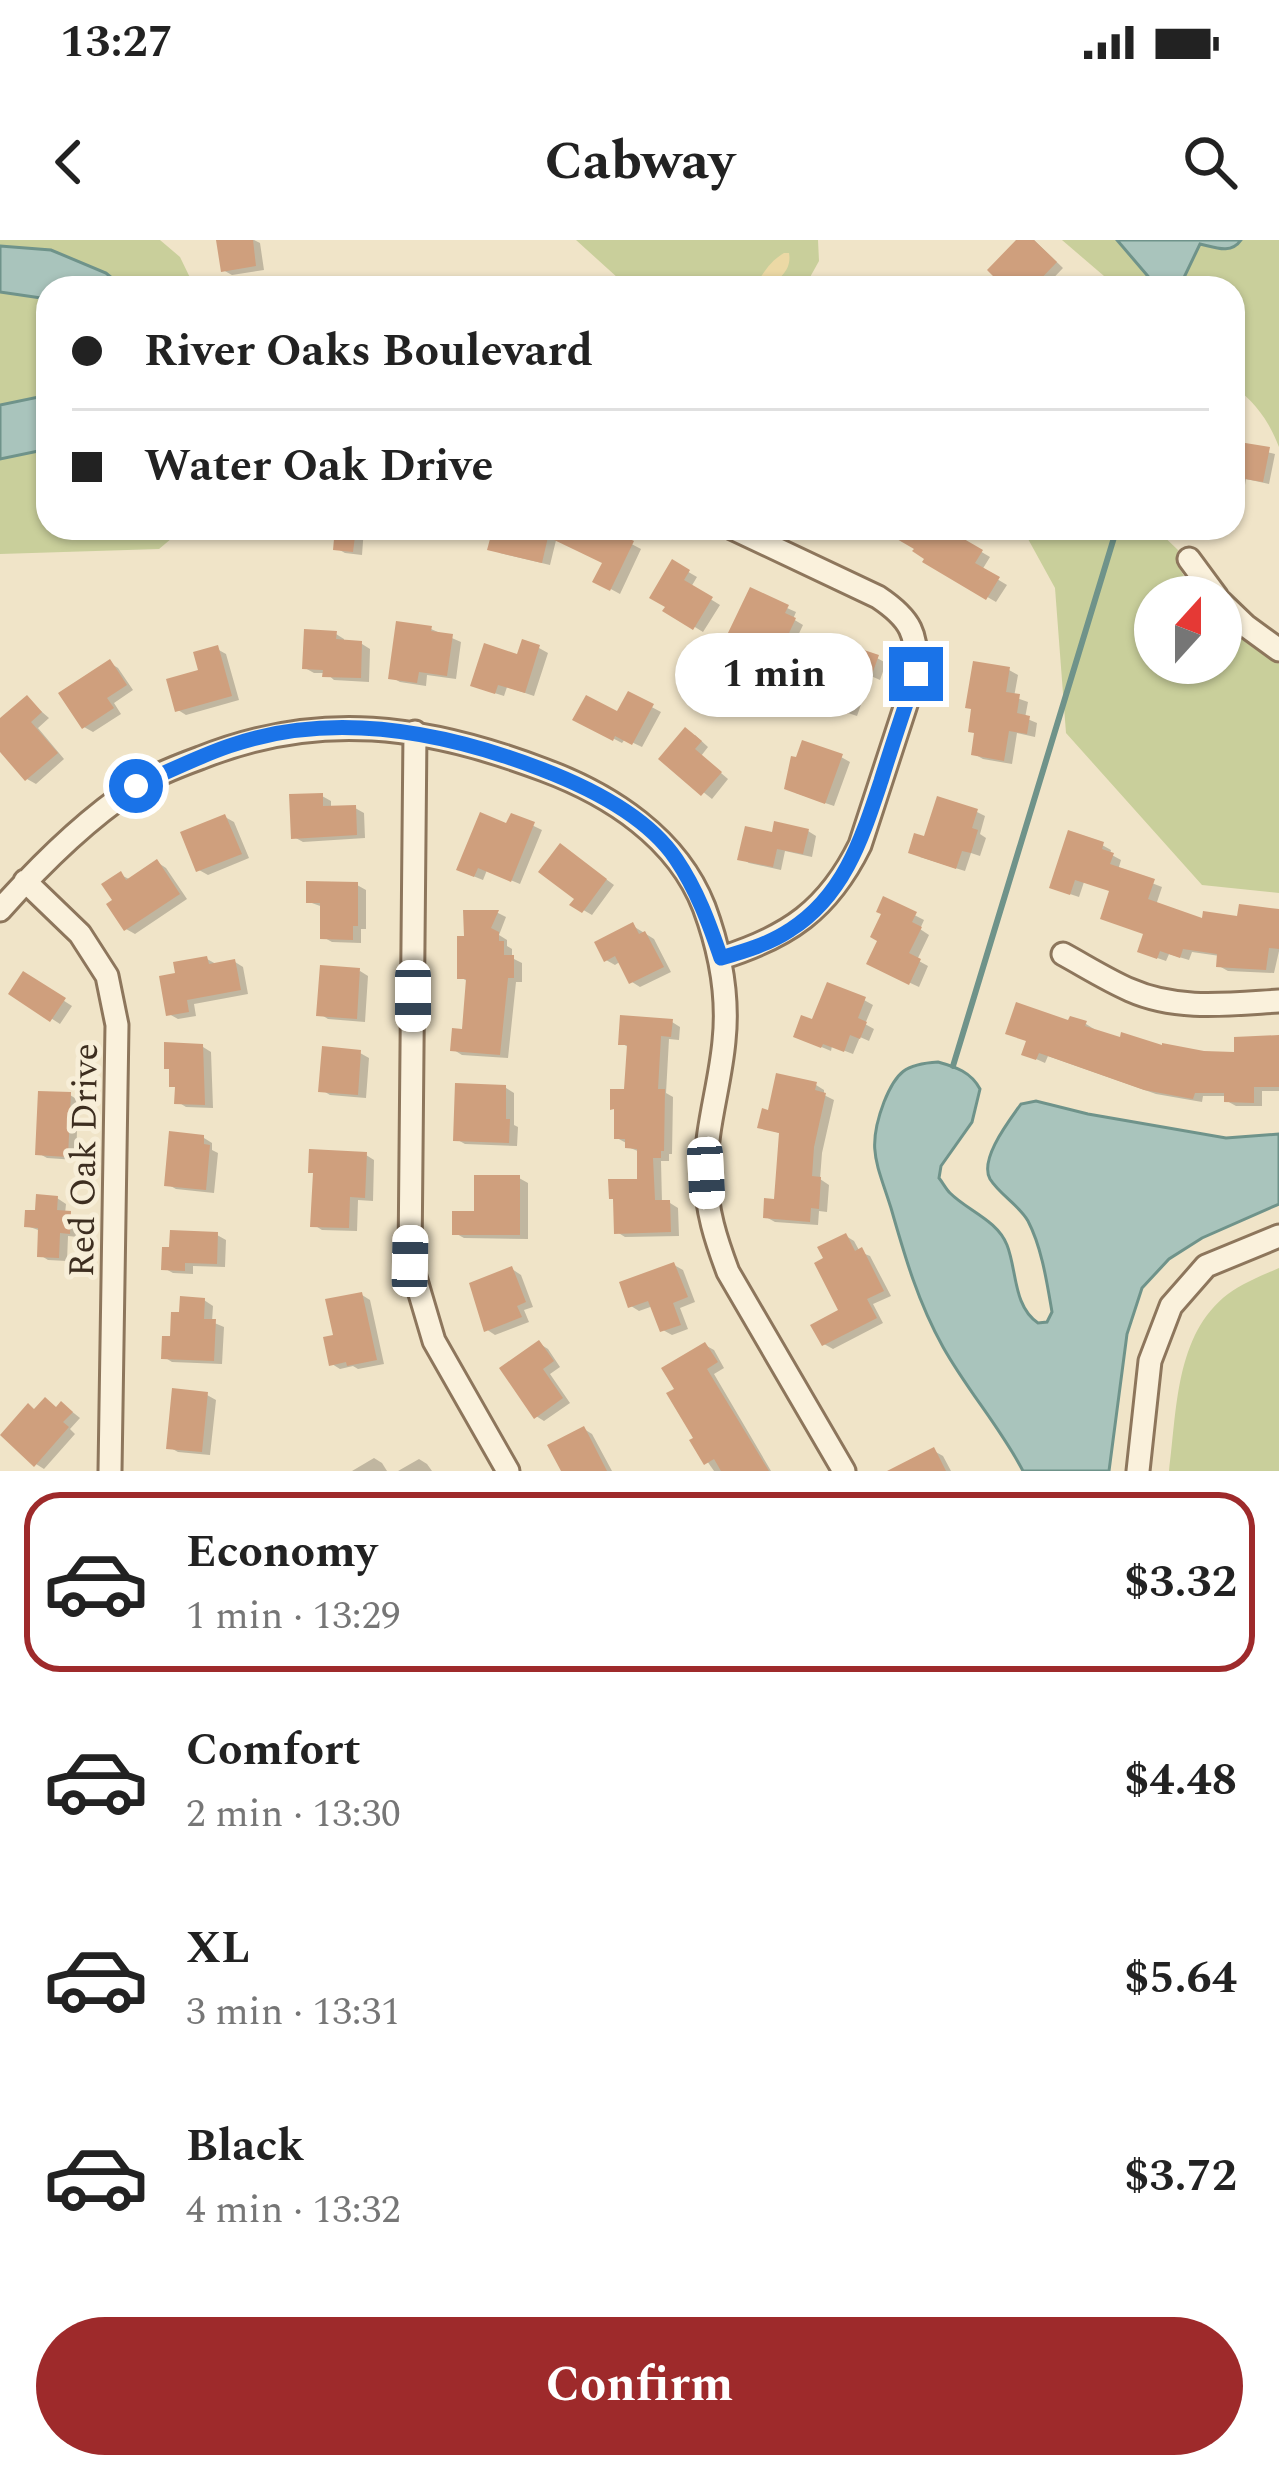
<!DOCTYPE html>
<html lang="en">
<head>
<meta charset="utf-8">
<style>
  :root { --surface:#fff; --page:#f6f6f6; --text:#222; --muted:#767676; --line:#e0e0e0; --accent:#9e2a2b }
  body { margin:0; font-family:Spectral,serif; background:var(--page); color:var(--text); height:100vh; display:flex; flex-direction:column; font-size:45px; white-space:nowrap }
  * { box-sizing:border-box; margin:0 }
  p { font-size:39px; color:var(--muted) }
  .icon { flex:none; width:66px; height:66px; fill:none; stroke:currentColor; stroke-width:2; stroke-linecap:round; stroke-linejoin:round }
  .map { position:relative; height:1231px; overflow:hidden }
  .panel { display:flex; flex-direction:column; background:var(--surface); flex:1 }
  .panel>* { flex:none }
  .hud { position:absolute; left:36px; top:36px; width:1209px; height:264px; border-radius:36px; box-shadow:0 3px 9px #0004; display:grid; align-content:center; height:264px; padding:0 36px; background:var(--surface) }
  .needle { width:78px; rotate:21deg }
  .fabs { position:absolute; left:1134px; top:336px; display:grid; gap:24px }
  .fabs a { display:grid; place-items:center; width:108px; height:108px; border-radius:50%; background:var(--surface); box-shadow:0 3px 9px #0004; font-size:60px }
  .end { position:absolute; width:54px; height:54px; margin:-27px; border:15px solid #1a73e8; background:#fff; box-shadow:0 0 0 6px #fff }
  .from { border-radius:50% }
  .bubble { position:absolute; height:84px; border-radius:42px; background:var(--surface); box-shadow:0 3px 9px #0004; font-size:39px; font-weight:700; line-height:84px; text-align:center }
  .car { position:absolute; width:36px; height:72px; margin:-36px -18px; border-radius:15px; box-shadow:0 0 9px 3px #0007; background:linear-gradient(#fff 24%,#345 0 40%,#fff 0 76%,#345 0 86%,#fff 0) }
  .hud b { display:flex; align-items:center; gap:42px; height:114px; font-size:45px }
  .hud b+b { border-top:3px solid var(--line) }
  .hud i { width:30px; height:30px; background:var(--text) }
  ul { padding:21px 0 0; list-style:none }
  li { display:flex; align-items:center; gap:36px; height:180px; margin:0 24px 18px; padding:0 12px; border:6px solid transparent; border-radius:36px }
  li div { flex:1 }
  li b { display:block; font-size:45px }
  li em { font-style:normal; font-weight:700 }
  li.current { border-color:var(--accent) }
  li>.icon { width:108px; height:108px; stroke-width:1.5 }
  .action { display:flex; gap:24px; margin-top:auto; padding:24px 36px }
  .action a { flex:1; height:138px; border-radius:72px; background:var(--accent); color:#fff; font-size:48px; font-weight:700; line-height:138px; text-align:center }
  .status { display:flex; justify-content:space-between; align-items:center; height:84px; padding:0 60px; background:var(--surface); direction:ltr }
  .status svg { height:33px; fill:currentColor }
  header { display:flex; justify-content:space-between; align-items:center; height:156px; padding:0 36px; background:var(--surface); font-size:54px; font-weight:700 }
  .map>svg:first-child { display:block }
  .green { fill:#c9cf9b }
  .sand { fill:#ecd9a5 }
  .water { fill:#a9c4bc; stroke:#6f938a; stroke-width:3 }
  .shadow { fill:#0003 }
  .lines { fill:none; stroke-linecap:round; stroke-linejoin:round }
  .stream { stroke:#6f938a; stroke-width:6 }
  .building { fill:#cf9f7d }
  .minor-casing { stroke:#8d765c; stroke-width:27 }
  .minor { stroke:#faf1dc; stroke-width:21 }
  .route { stroke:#1a73e8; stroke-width:15 }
  .labels { text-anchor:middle; stroke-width:10; stroke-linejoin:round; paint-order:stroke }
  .street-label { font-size:36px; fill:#3d2e20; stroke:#f7eed8 }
</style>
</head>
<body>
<div class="status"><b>13:27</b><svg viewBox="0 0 49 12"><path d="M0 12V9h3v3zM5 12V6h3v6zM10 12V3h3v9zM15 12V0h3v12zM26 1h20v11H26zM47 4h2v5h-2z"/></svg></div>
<header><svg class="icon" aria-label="back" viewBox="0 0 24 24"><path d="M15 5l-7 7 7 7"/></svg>Cabway<svg class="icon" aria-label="search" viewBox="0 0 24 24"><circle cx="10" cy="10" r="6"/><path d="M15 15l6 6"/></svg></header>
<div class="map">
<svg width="1279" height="1231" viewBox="0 0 1279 1231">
  <rect width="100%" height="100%" fill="#f0e4c8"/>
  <!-- green -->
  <path class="green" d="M0,0h160l20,17 15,31h-71l-19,-15 -54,-23 -51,-4z
    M576,0h242l1,21 -15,27h-175z
    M1062,0h217v207c-11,-28 -23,-43 -46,-62v-97h-115z
    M0,52l48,7v96l-48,10z
    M48,209v79h136l-25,21 -159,5v-95z
    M1022,288h133l23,22c-5,19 12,33 24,47h-47v66h66v-44l19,19 39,26v229l-77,-8 -136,-152 -11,-145z
    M1279,1028v203h-110c8,-60 6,-137 59,-177 15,-11 33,-18 51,-26z"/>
  <!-- sand -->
  <path class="sand" d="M784,13h5c3,17 -9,25 -21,35l-8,-1 -2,-6c8,-12 14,-21 26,-28z"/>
  <!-- water -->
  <path class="water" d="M1117,0h124c-10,15 -27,7 -41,4l-21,44h-21z
    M0,6l51,4 55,23 18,15h-76v11l-48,-7z
    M48,155v54l-48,10v-54z
    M938,822c18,5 33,10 42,27l-8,33 -31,44 -2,12c4,5 7,11 11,15 18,18 47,27 57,52 10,25 6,61 31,78l9,-1 5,-10c-5,-29 -10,-64 -24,-91 -9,-16 -28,-26 -38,-42 -11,-20 19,-58 31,-75l15,-3 52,13 138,24 53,-4v70l-77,34 -33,21 -27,29 -15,46 -18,137h-86c-23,-44 -56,-81 -80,-124 -25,-45 -38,-90 -52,-139 -14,-45 -25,-59 -7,-106 12,-30 21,-38 54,-40z"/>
  <!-- shadow -->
  <path class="shadow" d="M219,0h35l6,3 4,27 -32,5 -9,-5z
    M1020,0h14l29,28 -19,20h-52z
    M1233,204l42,10 -6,30 -23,-5 -3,19 -10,-1v3z
    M338,288h26l-2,27 -17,-2 -9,-5z
    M496,288h63l-9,37 -50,-12 -9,-5z
    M579,288h22l40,21 -21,45 -24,-13 9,-18z
    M884,288h57l49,29 -8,13 25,15 -11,17 -70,-41 2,-4z
    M673,323l24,14 -6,10 29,18 -17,27 -36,-22z
    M787,368l9,4 -3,7 10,6 -18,38 -26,-12 -3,6 -11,-5 -4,-13z
    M431,389l30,13 -5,37 -29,-4 -1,11 -26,-4 -9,-5z
    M336,394l8,5v4l18,1 8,5 -1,33 -35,-2 -8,-7h-12l-9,-5z
    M539,408l9,5 -14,43 -27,-9 -3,9 -22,-7 37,-31z
    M217,409l9,5 13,46 -53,15 -8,-5z
    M877,418l9,5 -6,17 -9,-4 -14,40 -36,-12z
    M110,423l8,5 15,22 -19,13 7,11 -28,18 -9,-5z
    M1009,430l9,5 -4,22 14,5 -3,16 12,5 -2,14 -18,-4 -5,31 -29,-5 -9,-5z
    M629,455l32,17 -19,35 -17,-8 -3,4 -46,-24 42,-4z
    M27,459l22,19 -11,10 26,31 -28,25 -9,-5 -27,-30v-27z
    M695,495l13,12 -7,9 27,23 -16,20 -50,-40z
    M841,517l9,5 -16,44 -38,-13z
    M322,556l9,5v8l24,-1 9,5 1,25 -62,4 -9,-5z
    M977,572l8,4 -5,18 6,4 -6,18 -9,-3 -6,18 -45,-14 6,-17z
    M513,576l29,14 -22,54 -33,-14 -4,10 -15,-6 40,-47z
    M225,577l9,5 15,36 -41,17 -9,-5z
    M808,591l8,5 -4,21 -27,-6 -4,19 -32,-7 -8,-5 33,-23z
    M1102,605l9,5 -1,4 11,6 -3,10 44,17 -6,18 48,17 75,-10v39l-5,22 -46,-2 -9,-5 1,-10 -28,-4 -3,8 -20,-6 -3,7 -17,-6 -3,-21 -34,-43 -28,-9 -5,15 -18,-6z
    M569,612l45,33 -22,30 -19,-11 5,-6z
    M157,622l9,6 21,31 -52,35 -9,-5 -5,-54 10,5z
    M357,645l9,5v39h-5v14l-29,-1 -9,-5v-30l-14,-5z
    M885,660l39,20 -4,9 9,6 -12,25 11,6 -9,21 -41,-19z
    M466,673h32l8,4 -7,18 8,5v6l5,3v9l10,5v19h-6l-8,76 -46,-3 -8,-5 11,-18 4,-50 -9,-5 7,-38z
    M633,686l21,13 17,33 -31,15 -8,-5 -11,-21 -6,4 -9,-5z
    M207,719l9,5 19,-2 8,5 5,27 -54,10 2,12 -18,3 -9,-5 9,-38z
    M360,731l8,5 -3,46 -37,-3 -8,-5z
    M24,735l48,31 -12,18 -48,-31z
    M864,760l9,5 -8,19 9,5 -5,12 -9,-4 -7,17 -21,-8 -1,5 -26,-11 8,-17z
    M672,782l8,5 -1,13 -10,-1 -3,54 7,4 -1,57h-3v7h-8l1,42h8l8,5 1,28 -54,1 -8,-5 23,-50v-30l-12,-5v-3l-11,-6 10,-46 3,-44 -9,-5z
    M1070,784h16l8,5 -1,3 71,17 39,5 34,1 42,-16v52h-17v15h-26l-9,-5v-5h-24l-1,6 -46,-8 -108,-38 -3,7 -20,-9z
    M203,807l8,5 2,56 -27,-1 -8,-5z
    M360,813l9,5 -3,40 -36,-3 -8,-5z
    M816,845l8,5v5l10,5 -12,53 -2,26 9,6 -2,27 -8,-1 -1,14 -43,-3 -9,-5 10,-15 6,-68 -21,-7 9,-14z
    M506,848l8,5v32l4,2 -1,19 -52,-2 -9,-5z
    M70,855l8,5 -2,60 -29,-2 -9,-5z
    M204,898l8,5v7l6,3 -4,40 -38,-4 -9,-5z
    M366,915l8,5 -1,41 -15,-1 -1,31 -35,-1 -8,-5 2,-51z
    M519,938l9,5v56l-64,-1 -9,-5z
    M57,958l9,6 -1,10 14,5 -1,18 -10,-1 -1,25 -19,-1 -8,-5 1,-24 -14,-5z
    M217,995l9,5 -1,27 -32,-1v8l-20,-1 -9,-5z
    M846,996l8,5 6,11 10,4 21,40 -18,8 10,19 -50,26 -9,-5 18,-32z
    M674,1025l9,5 12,32 -15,6 8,21 -16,6 -9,-5 -10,-24 -14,5 -8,-5z
    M512,1029l9,6 12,32 -9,3 5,12 -34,13 -9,-6z
    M362,1055l8,5 14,64 -26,5 -5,-3 -13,3 -8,-5 4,-26z
    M204,1060l9,6 -1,16 12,5 -2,37 -50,-2 -8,-5 9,-18z
    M540,1104l8,5 12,18 -10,7 20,29 -26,18 -8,-5z
    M705,1105l9,5 10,18 -10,6 57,97h-57l-21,-30z
    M207,1155l9,5 -6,55 -32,-3 -9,-5z
    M58,1169l12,1 10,8 -10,11 5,5 -31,35 -8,-5v-52z
    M584,1189l8,5 20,37h-48l-13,-25z
    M934,1211l9,5 8,15h-48l-2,-4z
    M374,1218l8,5 5,8h-35z
    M419,1219l8,5 5,7h-34z"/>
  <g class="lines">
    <!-- stream -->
    <path class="stream" d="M953,826l163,-535"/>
  </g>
  <!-- building -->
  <path class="building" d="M216,0h37l3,26 -35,6z
    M1016,0h18l23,22 -25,26h-44l8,-9 -9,-9z
    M1233,201l37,6 -7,35 -30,-5z
    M335,288h21l-3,24 -20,-2z
    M493,288h114l27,13 -24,50 -18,-9 10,-19 -54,-26 -6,26 -55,-13z
    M878,288h67l38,22 -8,13 25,14 -14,23 -64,-38 2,-3 -12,-8 2,-2z
    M672,319l18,11 -6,10 29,17 -20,33 -31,-19 3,-4 -16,-9z
    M750,347l39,18 -4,8 11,5 -20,43 -26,-12 -3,6 -14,-6 4,-9 -10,-5z
    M396,381l36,5 -1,5 22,3 -6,42 -28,-4 -2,11 -29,-4z
    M304,389l33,2 -1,8 26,2 -1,37 -39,-1 1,-7 -21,-1z
    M522,399l18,6 -15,48 -27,-8 -3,9 -25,-8 14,-43 33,11z
    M218,405l14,51 -57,16 -9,-33 32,-9 -5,-18z
    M831,405l16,6 2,-6 30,10 -8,22 -10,-3 -13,40 -39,-13 5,-17 -8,-2 12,-33 11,3z
    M110,419l17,26 -20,13 7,10 -32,21 -24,-36z
    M973,421l37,6 -4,25 14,2 -3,19 13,3 -3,18 -18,-3 -5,30 -33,-6 3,-22 -6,-1 3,-23 -6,-1z
    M628,451l26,13 -22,41 -17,-9 -2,5 -41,-21 14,-25 31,16z
    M27,455l15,17 -11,10 27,31 -33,28 -25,-29v-34z
    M685,487l17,14 -7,8 27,23 -21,24 -43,-37z
    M802,500l41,14 -18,50 -41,-15 7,-33 5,1z
    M323,553v13l33,-1 1,30 -66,4 -2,-45z
    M937,556l41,13 -6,19 6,2 -7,23 -9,-2 -6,18 -48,-16 6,-20 10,3z
    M480,572l26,11 5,-10 24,9 -24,60 -33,-14 -4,9 -18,-7z
    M225,574l17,40 -46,18 -16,-40z
    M774,581l35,8 -6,25 -26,-5 -4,18 -36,-7 8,-34 27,6z
    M1068,590l36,12 -2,7 12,4 -4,11 45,15 -7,20 54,19 1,-7 34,5 2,-12 40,5v40l-10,-1 -3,22 -50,-3 1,-13 -34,-5 -3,9 -20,-7 -3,8 -20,-7 6,-18 -43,-15 9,-28 -34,-11 -5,15 -21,-7z
    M560,603l47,36 -25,34 -13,-8 5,-6 -36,-27z
    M157,619l23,35 -56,37 -18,-27 6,-4 -11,-16 20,-13 5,9z
    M306,641l52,1v44h-5v14l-33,-1v-36h-14z
    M883,656l34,16 -5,10 10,5 -13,26 12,6 -12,26 -43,-21 11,-23 -7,-4 11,-23 -5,-2z
    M463,670h36l-8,18 8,4v9h5v14h10v23h-6l-8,77 -50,-4 2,-23 10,1 4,-50h-9v-43h7z
    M633,682l6,12 6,-3 19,36 -35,17 -14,-28 -11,6 -10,-20z
    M207,716l2,8 26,-5 6,31 -54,10 2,12 -23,4 -7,-40 16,-3 -2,-11z
    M320,725l40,3 -3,51 -41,-3z
    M23,731l43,27 -16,24 -42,-28z
    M827,742l39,15 -8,21 9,4 -7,17 -10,-4 -6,17 -21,-8 -2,4 -28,-11 8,-22 11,4z
    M1016,762l52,18 2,-4 17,5 -2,5 35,11 1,-5 41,13v-2l42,8 30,1v-15l45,-2v52h-25v16l-30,-1v-9h-29l-2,6 -49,-9 -105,-37 -3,7 -15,-5 5,-14 -21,-7z
    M620,775l53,4 -2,18 -10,-1 -3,53h7l-1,62h-3v7h-8l2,42h15l1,32 -57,2 -1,-35h-4l-1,-20h29v-30l-12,-1v-9h-11v-30l-4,1v-21h14l3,-44h-9z
    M164,802l39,2 2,61 -31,-1 1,-17h-6v-18h-5z
    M322,806l39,4 -3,45 -40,-3z
    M776,833l41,9 -2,8 11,3 -12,54 -2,29 9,1 -2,32 -8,-1 -1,14 -47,-4 1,-20 10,1 5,-66 -22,-5 5,-20 6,2z
    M455,843l51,2v34h4l-1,24 -56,-2z
    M38,851l33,1 -3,65 -33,-2z
    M169,891l35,4v9l6,1 -4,45 -42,-4z
    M309,909l58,3 -2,46 -15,-1 -1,31 -39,-1 3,-54h-5z
    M474,935h46v60h-68v-24h22z
    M36,954l22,2 -1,14 14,1 -1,23 -10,-1 -1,25 -22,-1 1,-29 -14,-1 1,-17h10z
    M170,990l48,2 -1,32 -32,-1v8l-24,-1 1,-23h7z
    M846,993l9,18 7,-4 22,44 -17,8 10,19 -55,28 -12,-21 28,-15 -24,-47 9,-5 -6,-11z
    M674,1022l14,35 -15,6 8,22 -21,7 -12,-31 -20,7 -9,-26z
    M512,1026l14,36 -9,4 5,11 -38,15 -15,-49z
    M362,1052l15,68 -30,6 -1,-4 -17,4 -6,-29 10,-2 -8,-36z
    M180,1056l25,2 -1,21h12l-2,42 -53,-2 1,-23h8l1,-24h8z
    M539,1100l15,21 -11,8 20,29 -29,21 -35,-51z
    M705,1102l13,20 -11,7 62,102h-48l-7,-12 -10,6 -15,-25 4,-2 -27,-45 8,-4 -13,-21z
    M172,1148l36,4 -6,60 -36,-3z
    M45,1157l11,10 5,-6 12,11 -10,10 6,5 -35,40 -34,-32 28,-32 6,6z
    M584,1186l23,45h-46l-14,-26z
    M934,1207l12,24h-59z"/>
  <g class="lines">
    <defs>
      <path id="minor" d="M1189,319l28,38
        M1221,362l25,24 33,24
        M415,492l-5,528 24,81 74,130
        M25,641l55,53 27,42 10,49 -7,446
        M0,670c40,-45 84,-89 134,-122 20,-13 44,-22 66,-30 119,-48 226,-33 344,12 67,25 133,68 160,137 16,43 25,87 20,134 -4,45 -19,89 -18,134 0,35 10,65 22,97l116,199
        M1063,714c22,12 44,26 67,36 47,21 99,14 149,11
        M721,718c67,-21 107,-48 139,-113l56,-171c2,-40 -5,-55 -38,-77l-146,-69
        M1138,1231l12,-110 21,-55 35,-40 73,-30"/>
    </defs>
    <!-- minor casing -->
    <use href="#minor" class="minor-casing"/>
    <!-- minor -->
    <use href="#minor" class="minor"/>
  </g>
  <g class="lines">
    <!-- route -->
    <path class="route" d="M136,546c31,-14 61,-29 93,-40 103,-36 213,-15 312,23 47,18 106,47 135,90 21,31 33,64 45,99 24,-7 48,-14 69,-28 54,-34 72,-92 91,-149 11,-36 23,-71 35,-107"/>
  </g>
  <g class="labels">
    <!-- street labels -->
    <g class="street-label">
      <text transform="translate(82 920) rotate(-89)" y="13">Red Oak Drive</text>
    </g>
  </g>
</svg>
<div class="fabs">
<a><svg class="needle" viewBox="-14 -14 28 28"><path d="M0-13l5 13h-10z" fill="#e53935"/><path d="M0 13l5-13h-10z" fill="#767676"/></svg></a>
</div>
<i class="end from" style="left:136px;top:546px"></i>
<i class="end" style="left:916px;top:434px"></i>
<div class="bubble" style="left:675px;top:393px;width:198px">1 min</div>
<i class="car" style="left:413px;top:756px;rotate:180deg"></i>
<i class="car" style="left:706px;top:933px;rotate:177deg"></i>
<i class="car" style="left:410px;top:1021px;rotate:1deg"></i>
<div class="hud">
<b><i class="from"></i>River Oaks Boulevard</b>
<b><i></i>Water Oak Drive</b>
</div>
</div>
<section class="panel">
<ul>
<li class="current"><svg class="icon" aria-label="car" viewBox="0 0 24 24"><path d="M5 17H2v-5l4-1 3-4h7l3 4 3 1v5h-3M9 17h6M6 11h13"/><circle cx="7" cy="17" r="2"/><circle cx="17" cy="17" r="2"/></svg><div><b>Economy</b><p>1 min · 13:29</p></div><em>$3.32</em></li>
<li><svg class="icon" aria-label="car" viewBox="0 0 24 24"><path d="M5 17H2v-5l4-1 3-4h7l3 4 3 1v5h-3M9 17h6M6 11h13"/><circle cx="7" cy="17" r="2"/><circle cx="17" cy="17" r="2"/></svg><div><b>Comfort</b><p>2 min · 13:30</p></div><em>$4.48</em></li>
<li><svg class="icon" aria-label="car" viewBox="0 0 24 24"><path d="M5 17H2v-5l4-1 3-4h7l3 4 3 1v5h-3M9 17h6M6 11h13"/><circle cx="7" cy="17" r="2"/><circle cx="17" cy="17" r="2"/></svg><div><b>XL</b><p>3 min · 13:31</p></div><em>$5.64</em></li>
<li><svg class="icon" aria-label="car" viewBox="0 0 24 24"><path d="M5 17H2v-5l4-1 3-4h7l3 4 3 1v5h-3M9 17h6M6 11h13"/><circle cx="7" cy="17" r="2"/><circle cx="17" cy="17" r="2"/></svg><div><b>Black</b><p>4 min · 13:32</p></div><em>$3.72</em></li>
</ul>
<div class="action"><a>Confirm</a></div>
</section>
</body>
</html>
